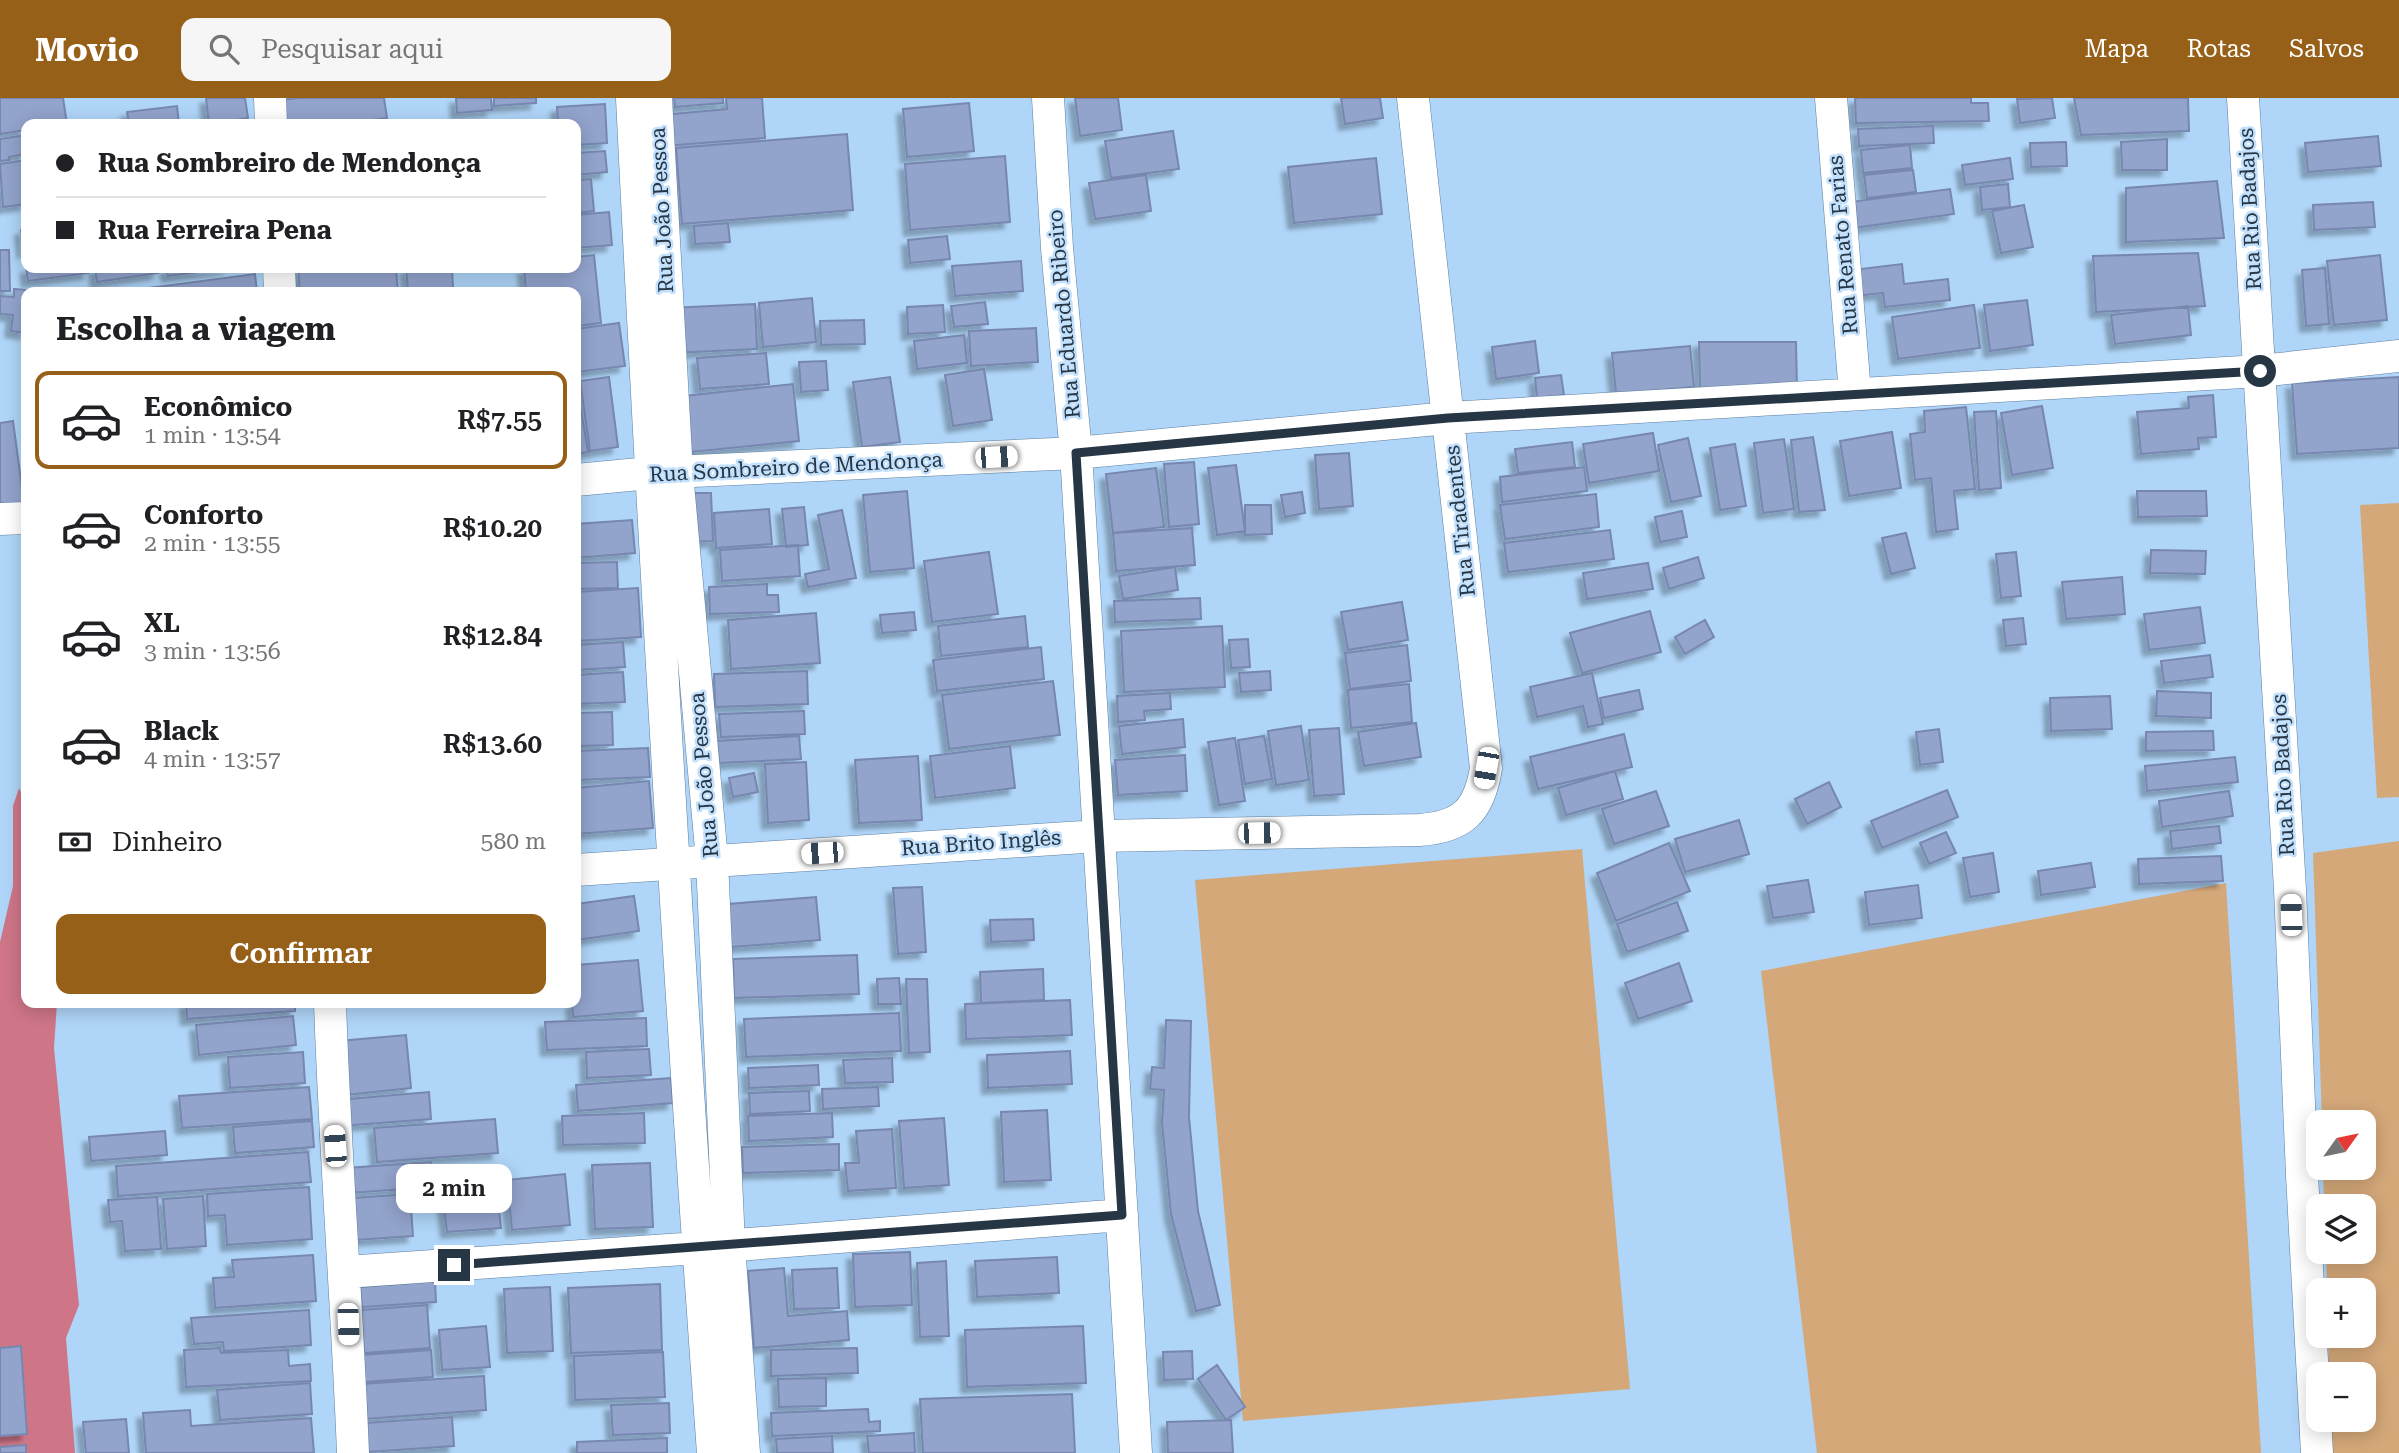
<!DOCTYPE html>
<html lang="pt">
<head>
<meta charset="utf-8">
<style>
  :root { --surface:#fff; --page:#f6f6f6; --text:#202124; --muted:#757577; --line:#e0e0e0; --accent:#976019 }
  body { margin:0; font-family:"Roboto Serif",serif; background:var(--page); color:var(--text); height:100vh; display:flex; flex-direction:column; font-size:26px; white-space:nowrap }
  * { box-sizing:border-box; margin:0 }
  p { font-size:23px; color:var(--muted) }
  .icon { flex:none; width:38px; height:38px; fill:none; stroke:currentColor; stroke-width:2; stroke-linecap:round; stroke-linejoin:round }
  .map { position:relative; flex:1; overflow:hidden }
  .details { position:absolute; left:21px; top:189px; width:560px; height:721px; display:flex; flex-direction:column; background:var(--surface); border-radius:14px; box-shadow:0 4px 18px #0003 }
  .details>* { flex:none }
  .guide { position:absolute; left:21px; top:21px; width:560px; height:154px; border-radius:14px; box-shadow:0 4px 18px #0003; display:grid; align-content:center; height:154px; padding:0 35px; background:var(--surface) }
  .needle { width:46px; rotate:57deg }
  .buttons { position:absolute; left:2306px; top:1012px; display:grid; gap:14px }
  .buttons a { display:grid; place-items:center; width:70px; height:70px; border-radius:14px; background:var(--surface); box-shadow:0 4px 18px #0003; font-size:35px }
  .end { position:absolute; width:32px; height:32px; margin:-16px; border:9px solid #273644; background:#fff; box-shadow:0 0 0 4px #fff }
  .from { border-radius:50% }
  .bubble { position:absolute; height:49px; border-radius:14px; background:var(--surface); box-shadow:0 4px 18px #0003; font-size:23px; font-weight:600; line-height:49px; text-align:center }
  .car { position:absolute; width:21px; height:42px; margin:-21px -10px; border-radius:9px; box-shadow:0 0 5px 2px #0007; background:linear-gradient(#fff 24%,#345 0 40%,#fff 0 76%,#345 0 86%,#fff 0) }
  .guide b { display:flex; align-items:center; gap:24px; height:66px; font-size:26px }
  .guide b+b { border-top:2px solid var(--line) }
  .guide i { width:18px; height:18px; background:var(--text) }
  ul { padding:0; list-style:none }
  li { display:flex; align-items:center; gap:21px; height:98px; margin:0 14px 10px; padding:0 21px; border:4px solid transparent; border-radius:14px }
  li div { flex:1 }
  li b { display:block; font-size:26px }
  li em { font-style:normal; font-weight:600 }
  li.selected { border-color:var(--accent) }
  li>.icon { width:63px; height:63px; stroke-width:1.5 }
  h2 { padding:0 35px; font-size:32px; line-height:84px }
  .pay { display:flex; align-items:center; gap:18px; height:77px; padding:0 35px; font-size:26px }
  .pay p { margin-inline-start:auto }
  .primary-button { display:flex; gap:14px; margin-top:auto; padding:14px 35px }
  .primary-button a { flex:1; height:80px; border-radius:14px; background:var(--accent); color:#fff; font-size:28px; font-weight:600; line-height:80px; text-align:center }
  header { display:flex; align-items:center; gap:42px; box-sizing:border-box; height:98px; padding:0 35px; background:var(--accent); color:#fff }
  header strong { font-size:33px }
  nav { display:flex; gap:38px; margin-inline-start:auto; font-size:24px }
  .search { width:490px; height:63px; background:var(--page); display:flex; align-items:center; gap:18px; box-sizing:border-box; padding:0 24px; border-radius:14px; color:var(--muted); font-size:26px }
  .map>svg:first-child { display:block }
  .green { fill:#d5a879 }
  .water { fill:#ce7688 }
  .building { fill:#92a3cc; stroke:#7787af; stroke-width:2; filter:url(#shadow) }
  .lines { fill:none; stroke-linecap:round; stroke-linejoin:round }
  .minor-casing { stroke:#5d7fa0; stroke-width:33 }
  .minor { stroke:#fff; stroke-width:32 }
  .route { stroke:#273644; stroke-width:9 }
  .labels { text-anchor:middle; stroke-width:5; stroke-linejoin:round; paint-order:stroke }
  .street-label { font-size:21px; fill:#273644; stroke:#c3e1fd }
</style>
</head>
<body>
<header>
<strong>Movio</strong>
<div class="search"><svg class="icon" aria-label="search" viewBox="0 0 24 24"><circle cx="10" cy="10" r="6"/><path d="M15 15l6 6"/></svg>Pesquisar aqui</div>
<nav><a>Mapa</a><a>Rotas</a><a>Salvos</a></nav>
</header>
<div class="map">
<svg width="2399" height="1355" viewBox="0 0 2399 1355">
  <defs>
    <filter id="shadow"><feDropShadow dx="-6" dy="6" stdDeviation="2" flood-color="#0004"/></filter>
  </defs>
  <rect width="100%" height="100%" fill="#afd5f8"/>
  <!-- green -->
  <path class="green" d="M2399,405v294l-22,1 -17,-293z
    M2399,743v612h-67l-1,-34h33v-45h-35l-1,-39h36v-45h-37l-1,-39h38v-45h-40l-1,-39h41v-45h-42l-9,-269z
    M1582,751l48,540 -387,32 -48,-541z
    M2226,785l35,570h-444l-56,-482z"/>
  <!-- water -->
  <path class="water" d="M19,690l7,14v201h31l-3,45 25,257 -13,33 9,115h-75v-511l13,-56v-80z"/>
  <!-- building -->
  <path class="building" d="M0,0h63l4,26h-41v6l-26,4z
    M206,0h39l3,20 -39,6z
    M298,0h86l3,20 -45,6h-57l-4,-24z
    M456,0h35l1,12 -35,3z
    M494,0h42v5l-42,3z
    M674,0h49v5l-48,4z
    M726,0h36l3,40 -101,8 -2,-31 65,-6z
    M1075,0h43l4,32 -42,6z
    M1341,0h39l3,20 -38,6z
    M1855,0h116v5h17l1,18 -133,2z
    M2052,0l3,20 -35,5 -3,-24z
    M2074,0h114l1,33 -108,4z
    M969,5l5,48 -67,6 -4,-48z
    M605,6l2,39 -31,2v-21h-18l-1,-17z
    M177,8l2,18h-50l-2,-12z
    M1933,28l1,17 -75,3 -1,-17z
    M1173,33l6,38 -68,9 -6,-37z
    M847,36l6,76 -171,14 -6,-76z
    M26,37v19l-17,3v3l-9,1v-22z
    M2378,38l3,30 -73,6 -3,-29z
    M2167,41v31h-45l-1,-28z
    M2066,44l1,24 -36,1 -1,-24z
    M1910,47l2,23 -49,5 -2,-23z
    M605,53l2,21 -31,3v-22z
    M1005,58l5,66 -100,8 -5,-66z
    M1376,60l6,56 -88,9 -6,-56z
    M2010,60l3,21 -48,6 -3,-20z
    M26,62v44l-23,3 -3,-43z
    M1913,72l3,22 -49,6 -3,-23z
    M1146,77l5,36 -56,8 -6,-36z
    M591,81l3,32 -18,2v-33z
    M2217,83l7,57 -98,4v-54z
    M2008,86l2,23 -28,3 -2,-23z
    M1950,91l4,25 -101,14 -3,-26z
    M2373,104l2,25 -61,3 -1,-25z
    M2024,107l9,42 -32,6 -9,-42z
    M609,114l3,33 -36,3v-33z
    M728,125l2,19 -35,2 -1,-18z
    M26,131v22l-2,1 -3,-22z
    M947,138l3,23 -40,4 -2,-23z
    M0,152h9l1,41h-10z
    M2198,155l7,53 -109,6 -3,-56z
    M594,157l7,68 -25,3v-34h-57h7l-2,-24h52v-11z
    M2380,157l7,65 -53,5 -7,-64z
    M1021,163l2,30 -68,5 -3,-30z
    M1902,166l2,20 44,-5 2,21 -65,7 -2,-14 -28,3 -3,-26z
    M26,170h62l1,5 -61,8z
    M95,170h63v5l-61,9z
    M166,170h64l-62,8z
    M298,170h98l2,24h-98z
    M406,170h46l1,20 -45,3z
    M2325,170l4,56 -23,2 -4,-56z
    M255,176l2,18h-139z
    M14,191l26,2 -14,1v41l-15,-2 2,-16 -13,-1v-18l14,1z
    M812,200l4,44 -53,5 -4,-44z
    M2027,202l6,45 -43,6 -6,-46z
    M985,204l3,22 -34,3 -3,-21z
    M755,206l2,45 -86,4 -2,-45z
    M943,207l2,27 -37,2 -1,-27z
    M1974,207l6,43 -82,11 -6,-42z
    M2188,208l3,29 -76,9 -4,-29z
    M864,222l1,24 -44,1 -1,-24z
    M619,225l6,43 -49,6v-43z
    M1036,230l2,34 -67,4 -2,-35z
    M964,237l3,28 -50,6 -3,-28z
    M1535,243l4,32 -43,6 -4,-32z
    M1699,244h97l1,46h-97z
    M1690,248l4,41 -78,7 -4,-41z
    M766,255l3,31 -69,5 -3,-31z
    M826,263l2,29 -27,2 -2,-30z
    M984,271l8,51 -39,6 -8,-51z
    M1561,277l3,20 -27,3 -2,-20z
    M609,279l9,70 -28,4 -10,-70z
    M890,279l10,65 -38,5 -9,-65z
    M2399,279v71l-102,6 -5,-71z
    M576,281l12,73 -12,2z
    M793,286l6,57 -108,11 -6,-56z
    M2213,297l3,42 -18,1 1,11 -58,5 -4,-42 52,-4 -1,-11z
    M2042,308l11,62 -41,7 -11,-62z
    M1966,309l9,82 -21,2 4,38 -22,3 -5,-54 -16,2 -5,-46 15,-2 -1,-21z
    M1996,313l5,77 -22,2 -5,-78z
    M13,323l11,82 -24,3v-83z
    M1892,334l9,56 -52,8 -9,-55z
    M1653,335l6,38 -70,12 -6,-39z
    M1813,339l12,73 -26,2 -8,-72z
    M1688,340l13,58 -30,6 -13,-57z
    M1784,341l10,70 -31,4 -9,-70z
    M1572,344l3,25 -57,6 -3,-24z
    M1735,346l11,62 -26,4 -10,-62z
    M1349,355l4,53 -34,3 -4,-54z
    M1194,364l5,62 -30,3 -5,-63z
    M1236,367l9,66 -28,4 -9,-67z
    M1584,369l3,24 -85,11 -2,-25z
    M1156,370l8,59 -51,6 -7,-59z
    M907,393l7,77 -44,4 -7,-77z
    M2137,393h69l1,25 -69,1z
    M1302,394l3,21 -20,4 -4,-22z
    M686,395h25l2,48 -24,1z
    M1596,396l3,33 -94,12 -5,-34z
    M1245,407h26l1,29 -27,1z
    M804,409l4,38 -22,2 -4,-38z
    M769,411l3,35 -56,4 -2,-35z
    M842,412l14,68 -48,9 -3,-13 24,-5 -11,-54z
    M1682,413l5,26 -27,5 -5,-25z
    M632,422l3,33 -59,5v-34z
    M1192,430l3,37 -79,6 -3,-38z
    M1610,432l4,29 -106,13 -4,-29z
    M1906,435l9,35 -24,6 -9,-36z
    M798,447l2,31 -78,5 -2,-31z
    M2151,452l55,1 -1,23 -55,-1z
    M989,454l9,62 -66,8 -8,-61z
    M2016,454l5,44 -20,2 -5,-44z
    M1698,459l6,21 -35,11 -6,-21z
    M617,464l1,26 -42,1v-26z
    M1648,465l5,26 -66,10 -4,-26z
    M1175,469l3,23 -55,9 -4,-23z
    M2122,479l3,37 -59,5 -4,-37z
    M767,486v11h11l1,17 -69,2 -1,-27z
    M638,490l3,49 -65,4v-49z
    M1200,500l1,21 -86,3 -1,-21z
    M1402,504l6,38 -60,10 -7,-38z
    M2200,509l5,36 -56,7 -5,-36z
    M1650,513l11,41 -79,21 -12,-40z
    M914,514l2,18 -34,3 -2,-18z
    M816,515l4,50 -89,6 -3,-49z
    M1025,518l3,31 -87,9 -3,-30z
    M2023,520l3,26 -20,2 -3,-26z
    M1705,522l9,17 -29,17 -10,-17z
    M1222,528l3,61 -101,5 -3,-61z
    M1248,541l2,28 -19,1 -2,-28z
    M623,544l2,25 -49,3v-25z
    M1407,547l4,36 -61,8 -5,-36z
    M1041,549l3,32 -107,12 -4,-31z
    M2210,557l3,22 -49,6 -3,-22z
    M807,573l1,33 -93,3 -1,-33z
    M1270,573l1,19 -30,2 -2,-19z
    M623,574l2,30 -49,2v-29z
    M1592,575l11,51 -15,3 -5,-21 -46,11 -7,-30z
    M1053,583l7,54 -111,14 -7,-54z
    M1409,586l3,38 -61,6 -3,-38z
    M1639,592l4,19 -39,9 -4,-20z
    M2157,593l54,2v25l-55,-2z
    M1170,595l1,16 -27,2 1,9 -27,2 -1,-26z
    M2110,598l2,33 -61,2 -1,-33z
    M804,613l1,23 -84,3 -2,-23z
    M612,614l1,33 -37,1v-33z
    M1183,621l2,28 -63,7 -3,-28z
    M1416,625l5,34 -57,9 -6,-34z
    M1301,628l8,54 -33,5 -8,-54z
    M1339,630l5,66 -30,2 -5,-66z
    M1939,631l4,33 -23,3 -4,-33z
    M2213,633l1,19 -68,1v-19z
    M1624,636l8,33 -94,22 -8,-32z
    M799,638l2,23 -82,4 -2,-22z
    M1264,638l8,43 -27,5 -7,-44z
    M1235,640l10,63 -26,4 -11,-63z
    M1010,648l5,42 -80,10 -5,-42z
    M648,650l2,29 -74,3v-29z
    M1185,657l2,36 -69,4 -3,-35z
    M918,658l4,64 -63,3 -4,-63z
    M2235,659l3,25 -91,9 -2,-25z
    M806,664l3,58 -41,3 -3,-59z
    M1615,673l8,28 -57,16 -8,-27z
    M754,675l4,19 -25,5 -4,-19z
    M649,683l4,47 -77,6v-46z
    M1829,684l12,25 -34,17 -12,-25z
    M1947,692l11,27 -76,31 -11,-27z
    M1656,693l13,35 -55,18 -12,-35z
    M2229,693l4,25 -71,11 -3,-26z
    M1739,722l10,34 -64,18 -10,-33z
    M2219,728l2,17 -49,6 -2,-18z
    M1946,734l10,21 -27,11 -9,-21z
    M1669,745l21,48 -74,30 -19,-48z
    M1993,755l6,39 -29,5 -7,-39z
    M2221,758l2,25 -84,3 -1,-25z
    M2091,765l4,24 -54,8 -3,-24z
    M1808,782l6,32 -41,6 -6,-32z
    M1918,787l4,33 -53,7 -4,-33z
    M922,789l4,65 -28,2 -5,-66z
    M634,798l5,35 -63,9v-36z
    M816,799l4,43 -89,7 -3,-43z
    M1677,804l11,29 -61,21 -10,-28z
    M1033,821l1,21 -43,2 -1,-22z
    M857,857l2,39 -125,4 -1,-39z
    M638,862l5,51 -70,6 -1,-14h4v-38z
    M1679,865l13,38 -54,18 -13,-36z
    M1043,871l1,31 -63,3 -1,-31z
    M899,880l2,26h-23l-1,-25z
    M906,881h21l3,73 -21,1z
    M1070,902l2,35 -106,4 -1,-35z
    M186,905h109v8l-108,8z
    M899,915l2,38 -155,6 -2,-38z
    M293,918l3,29 -97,10 -3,-30z
    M646,920l1,28 -100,4 -2,-28z
    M1166,922l25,1 -2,96 9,94 22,94 -24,6 -25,-97 -9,-91 2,-33 -14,-1 2,-22 12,1z
    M406,937l5,53 -65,7 -7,-54z
    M649,951l2,26 -64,3 -1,-26z
    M1070,953l2,33 -84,4 -1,-33z
    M303,954l2,31 -75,5 -2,-31z
    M892,960l1,24 -48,1 -2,-23z
    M818,967l1,20 -70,3 -1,-20z
    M671,980l2,25 -95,8 -2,-26z
    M309,989l3,32 -130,9 -3,-32z
    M878,989l1,19 -56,3 -1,-20z
    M809,993l1,20 -60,3 -1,-21z
    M429,994l2,27 -91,7 -2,-26z
    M1047,1012l4,70 -47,2 -3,-70z
    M644,1015l1,30 -82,2 -1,-29z
    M832,1015l1,24 -84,4 -1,-25z
    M944,1020l5,67 -45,3 -5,-67z
    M495,1021l3,34 -121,9 -3,-34z
    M312,1023l2,26 -79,6 -2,-26z
    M892,1031l4,59 -48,3 -3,-28h14l-3,-32z
    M165,1033l2,24 -76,6 -2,-24z
    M839,1046v26l-96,3 -1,-26z
    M308,1054l3,30 -193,14 -2,-30z
    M431,1064l2,25 -85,6 -2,-25z
    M650,1065l3,64 -58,2 -3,-64z
    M565,1076l5,51 -58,5 -5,-50z
    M496,1086l5,44 -54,4 -5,-43z
    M309,1089l3,52 -85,6 -2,-30 -17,1 -1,-22z
    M410,1096l3,42 -57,4 -3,-42z
    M203,1098l3,50 -39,3 -4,-50z
    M157,1099l4,52 -36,2 -3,-30 -12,1 -2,-22z
    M910,1154l2,53 -57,2 -2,-53z
    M313,1157l3,46 -101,7 -2,-30 21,-1 -2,-17z
    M1057,1159l2,36 -82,4 -2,-36z
    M946,1163l3,75 -29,1 -3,-74z
    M784,1170l4,48 59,-5 2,29 -95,8 -6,-77z
    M837,1170l2,40 -45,1 -2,-39z
    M435,1183l1,21 -74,5 -2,-20z
    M660,1186l2,66 -91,3 -3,-65z
    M550,1189l3,64 -46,2 -3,-64z
    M427,1207l3,43 -66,5 -3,-43z
    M309,1212l2,35 -87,6 -1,-9 -29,2 -3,-26z
    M486,1228l4,41 -48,3 -3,-40z
    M1083,1228l3,57 -119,4 -2,-57z
    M21,1248l6,88 -27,2v-88z
    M220,1250l1,5 67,-3 1,16 21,-2 1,17 -125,6 -2,-37z
    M857,1250l1,25 -87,3v-26z
    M431,1252l2,27 -69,5 -2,-27z
    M1192,1253l1,28 -29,1 -1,-28z
    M663,1254l2,45 -90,3 -1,-44z
    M1217,1267l28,42 -19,13 -28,-41z
    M484,1278l2,34 -122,9 -3,-35z
    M826,1280v28l-47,1 -1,-28z
    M310,1285l2,31 -92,6 -3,-30z
    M1072,1296l3,59h-152l-3,-54z
    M669,1305l1,30 -57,2 -2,-30z
    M868,1311l1,13 11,-1v10l-108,5 -1,-23z
    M190,1312l1,16 120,-8 3,35h-168l-3,-40z
    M452,1319l2,29 -86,6 -2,-29z
    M126,1321l3,34h-43l-3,-31z
    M1231,1322l2,33h-65l-1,-31z
    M914,1335l1,20h-46l-2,-17z
    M832,1338l1,17h-56l-1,-14z
    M667,1340v15h-90v-11z
    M26,1347v8h-26v-6z"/>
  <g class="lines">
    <defs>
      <path id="minor" d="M270,0l1,26
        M632,0c22,452 48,904 81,1355
        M656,0l21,375 35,387 17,385 15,208
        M1048,0l9,150 19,205 60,1000
        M1831,0l24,295
        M2243,0l47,791 12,286 15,278
        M279,170l1,24
        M576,382l74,-7 426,-20 372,-35 812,-47 139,-15
        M0,421l26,-1
        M576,772l523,-34 320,-6c44,-3 60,-19 67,-62l-73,-670
        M330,905c5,150 17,300 23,450
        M345,1174l353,-24 424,-33"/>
    </defs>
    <!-- minor casing -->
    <use href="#minor" class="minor-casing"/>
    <!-- minor -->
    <use href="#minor" class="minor"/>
  </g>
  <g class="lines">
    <!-- route -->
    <path class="route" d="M454,1167l668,-50 -46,-762 372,-35 812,-47"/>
  </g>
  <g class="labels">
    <!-- street labels -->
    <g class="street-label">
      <text transform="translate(2250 111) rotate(-93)" y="7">Rua Rio Badajos</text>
      <text transform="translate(662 112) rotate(-93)" y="7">Rua João Pessoa</text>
      <text transform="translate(1843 147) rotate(-95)" y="7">Rua Renato Farias</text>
      <text transform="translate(1064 216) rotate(-95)" y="7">Rua Eduardo Ribeiro</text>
      <text transform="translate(796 369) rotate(-3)" y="7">Rua Sombreiro de Mendonça</text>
      <text transform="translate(1460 423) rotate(-96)" y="7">Rua Tiradentes</text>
      <text transform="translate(704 677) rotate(-95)" y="7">Rua João Pessoa</text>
      <text transform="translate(2283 677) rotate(-93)" y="7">Rua Rio Badajos</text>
      <text transform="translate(981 745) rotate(-4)" y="7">Rua Brito Inglês</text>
    </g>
  </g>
</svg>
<div class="buttons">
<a><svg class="needle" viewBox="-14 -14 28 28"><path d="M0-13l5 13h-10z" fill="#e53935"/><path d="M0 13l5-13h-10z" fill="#757577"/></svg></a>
<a><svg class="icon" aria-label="layers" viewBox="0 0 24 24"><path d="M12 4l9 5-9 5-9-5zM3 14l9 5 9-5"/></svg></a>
<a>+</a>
<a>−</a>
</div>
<i class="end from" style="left:2260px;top:273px"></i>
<i class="end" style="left:454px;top:1167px"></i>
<div class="bubble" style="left:396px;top:1066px;width:116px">2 min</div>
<i class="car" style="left:996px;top:359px;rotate:87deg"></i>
<i class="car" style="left:1486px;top:670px;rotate:190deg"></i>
<i class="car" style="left:1259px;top:735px;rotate:89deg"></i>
<i class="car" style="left:822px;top:755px;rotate:266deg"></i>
<i class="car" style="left:2291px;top:817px;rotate:358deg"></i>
<i class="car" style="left:335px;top:1048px;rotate:356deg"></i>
<i class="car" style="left:348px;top:1226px;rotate:178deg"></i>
<div class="guide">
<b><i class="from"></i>Rua Sombreiro de Mendonça</b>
<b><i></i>Rua Ferreira Pena</b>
</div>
<section class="details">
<h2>Escolha a viagem</h2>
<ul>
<li class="selected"><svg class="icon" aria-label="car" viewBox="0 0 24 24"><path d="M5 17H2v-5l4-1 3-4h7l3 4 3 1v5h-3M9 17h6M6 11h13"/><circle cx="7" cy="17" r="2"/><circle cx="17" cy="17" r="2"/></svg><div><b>Econômico</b><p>1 min · 13:54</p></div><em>R$7.55</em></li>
<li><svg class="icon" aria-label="car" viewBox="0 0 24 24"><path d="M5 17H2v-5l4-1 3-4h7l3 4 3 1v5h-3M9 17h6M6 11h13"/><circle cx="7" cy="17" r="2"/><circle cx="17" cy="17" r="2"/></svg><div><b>Conforto</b><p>2 min · 13:55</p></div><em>R$10.20</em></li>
<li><svg class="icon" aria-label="car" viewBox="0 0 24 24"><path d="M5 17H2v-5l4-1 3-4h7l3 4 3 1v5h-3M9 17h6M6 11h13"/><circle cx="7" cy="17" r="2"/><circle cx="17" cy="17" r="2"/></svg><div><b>XL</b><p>3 min · 13:56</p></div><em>R$12.84</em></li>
<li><svg class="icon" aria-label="car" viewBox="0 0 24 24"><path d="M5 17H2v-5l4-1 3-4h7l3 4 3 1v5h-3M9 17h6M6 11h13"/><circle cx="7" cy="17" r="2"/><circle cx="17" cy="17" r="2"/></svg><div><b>Black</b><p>4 min · 13:57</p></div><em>R$13.60</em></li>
</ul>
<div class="pay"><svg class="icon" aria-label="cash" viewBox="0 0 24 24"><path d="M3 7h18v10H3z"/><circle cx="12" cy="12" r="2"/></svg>Dinheiro<p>580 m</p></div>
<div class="primary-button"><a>Confirmar</a></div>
</section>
</div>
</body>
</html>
